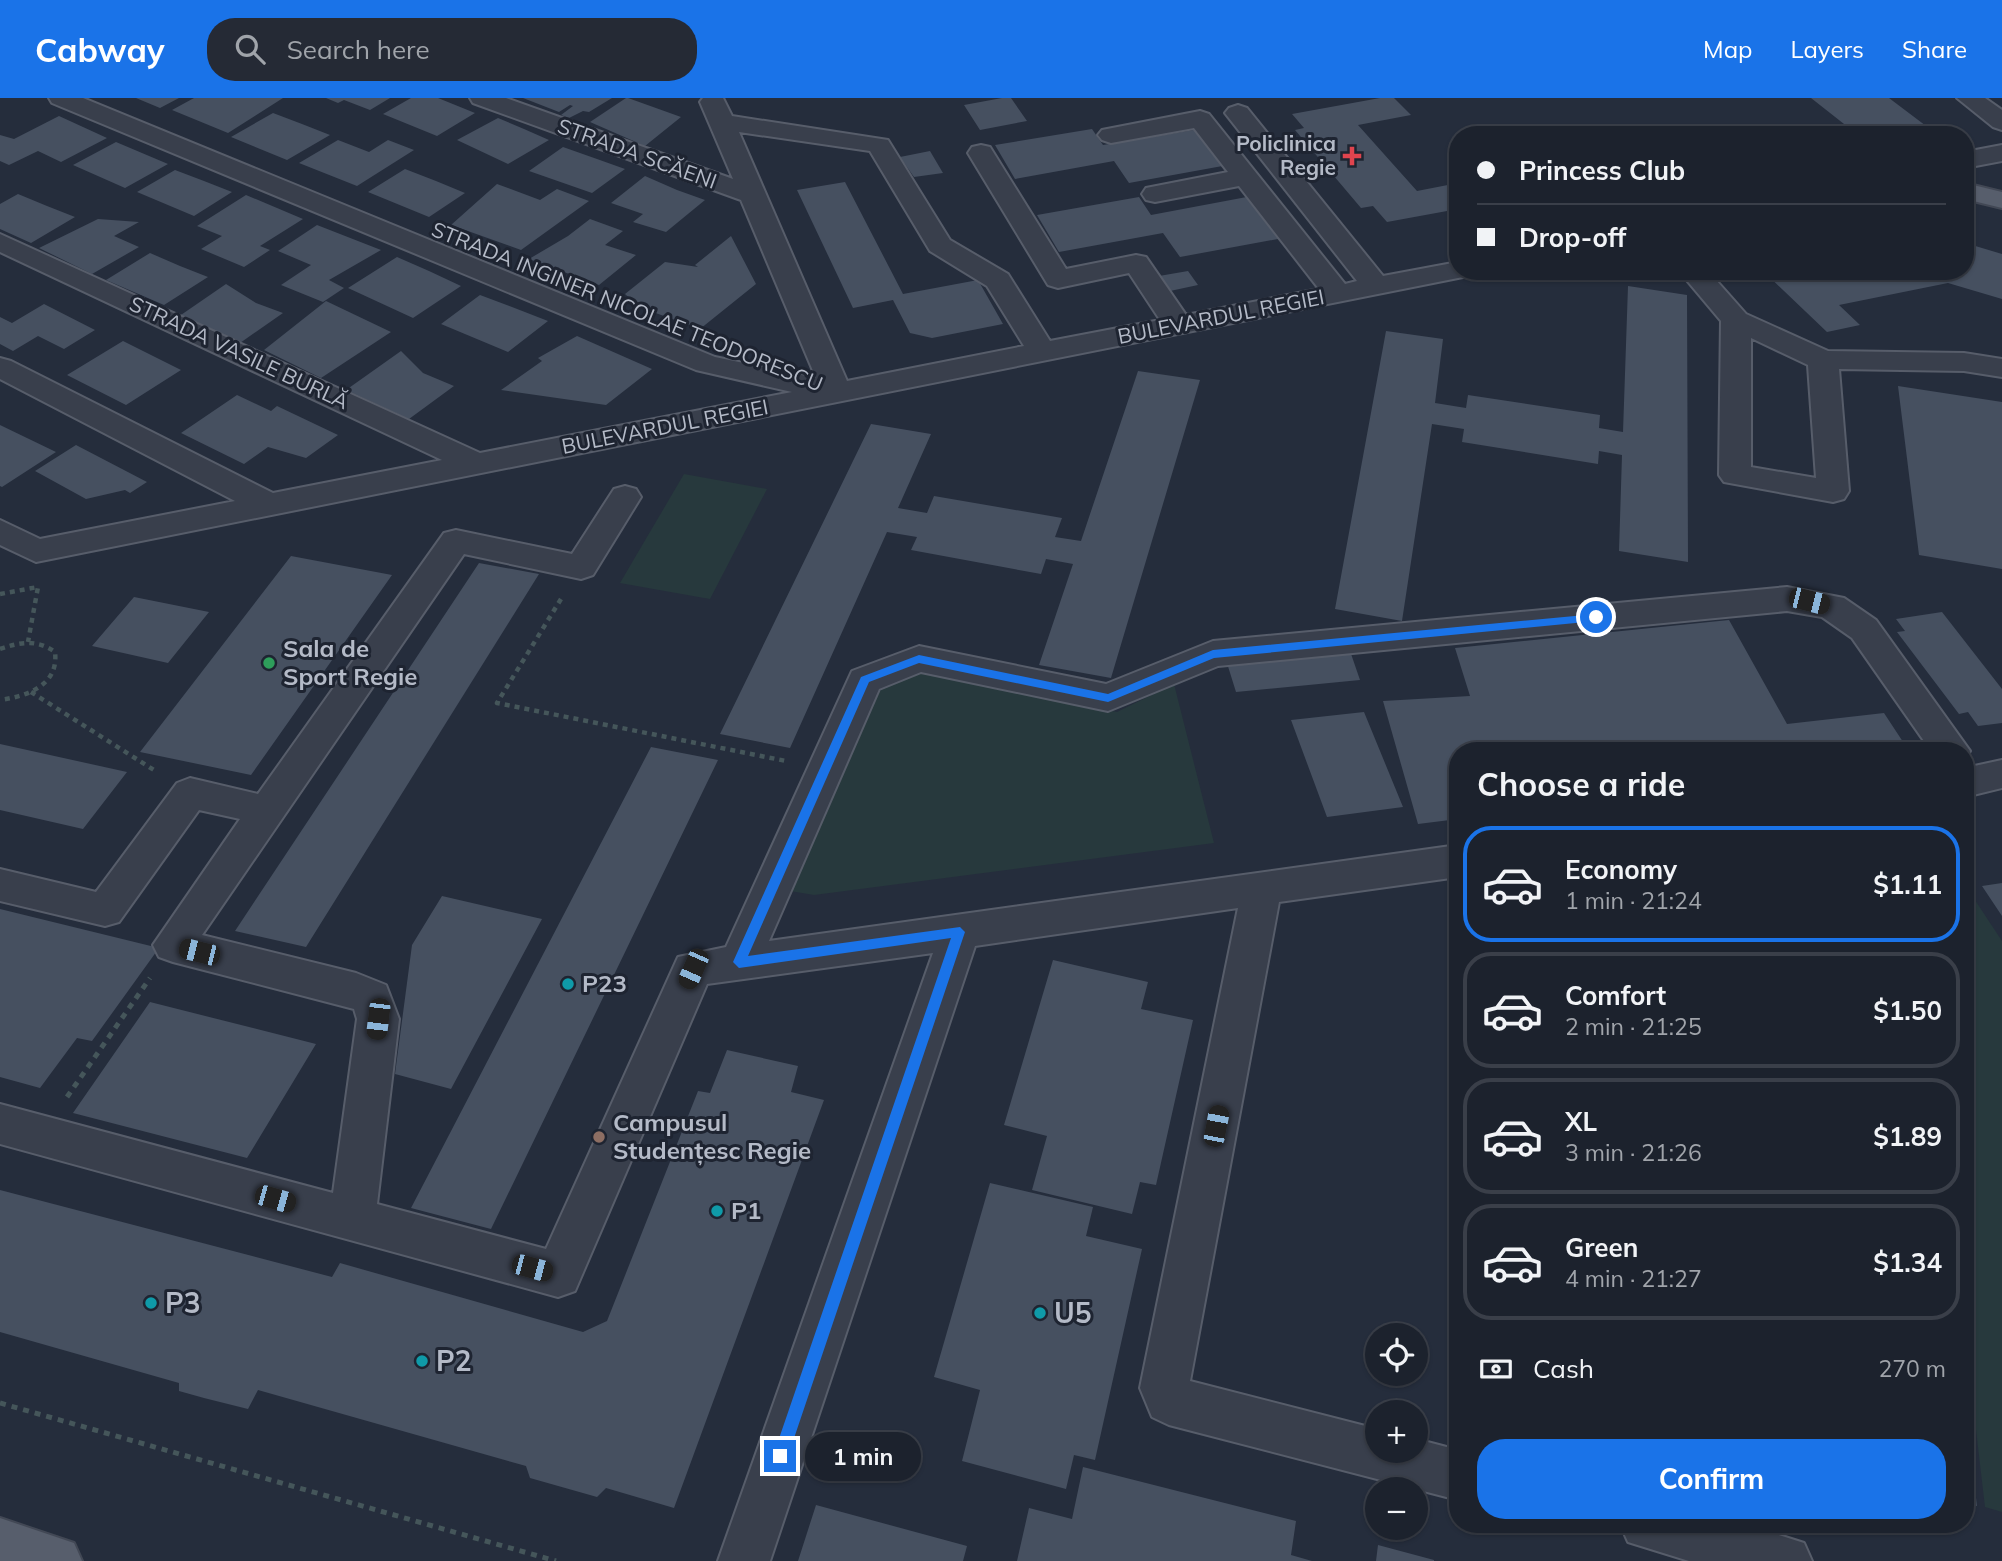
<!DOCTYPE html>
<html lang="en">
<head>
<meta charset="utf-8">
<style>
  :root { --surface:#1c222d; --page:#252a35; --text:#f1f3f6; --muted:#a0a4aa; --line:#3a3f49; --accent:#1a73e8 }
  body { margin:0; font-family:Mulish,sans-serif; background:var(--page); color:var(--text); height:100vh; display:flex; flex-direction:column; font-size:26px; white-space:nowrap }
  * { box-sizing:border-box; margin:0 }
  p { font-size:23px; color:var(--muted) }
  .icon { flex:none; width:38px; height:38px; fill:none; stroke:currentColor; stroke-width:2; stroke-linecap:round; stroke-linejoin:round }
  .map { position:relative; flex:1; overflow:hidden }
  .details { position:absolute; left:1449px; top:644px; width:525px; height:791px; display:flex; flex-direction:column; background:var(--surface); border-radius:28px; box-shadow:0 2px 5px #0004,0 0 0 2px var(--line) }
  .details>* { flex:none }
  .banner { position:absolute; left:1449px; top:28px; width:525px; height:154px; border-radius:28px; box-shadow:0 2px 5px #0004,0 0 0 2px var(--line); display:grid; align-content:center; height:154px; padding:0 28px; background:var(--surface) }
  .fabs { position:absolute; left:1365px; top:1225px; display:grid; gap:14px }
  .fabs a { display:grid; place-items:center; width:63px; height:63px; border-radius:50%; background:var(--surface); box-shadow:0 2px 5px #0004,0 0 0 2px var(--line); font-size:35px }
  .end { position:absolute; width:32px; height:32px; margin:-16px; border:9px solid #1a73e8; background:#fff; box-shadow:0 0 0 4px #fff }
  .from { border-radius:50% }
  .bubble { position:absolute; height:49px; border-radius:24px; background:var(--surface); box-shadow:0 2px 5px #0004,0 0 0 2px var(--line); font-size:23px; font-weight:700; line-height:49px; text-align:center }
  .car { position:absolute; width:21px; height:42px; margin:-21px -10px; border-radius:9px; box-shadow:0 0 5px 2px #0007; background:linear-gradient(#222 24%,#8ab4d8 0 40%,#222 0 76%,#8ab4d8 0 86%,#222 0) }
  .banner b { display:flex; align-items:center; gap:24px; height:66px; font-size:26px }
  .banner b+b { border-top:2px solid var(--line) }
  .banner i { width:18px; height:18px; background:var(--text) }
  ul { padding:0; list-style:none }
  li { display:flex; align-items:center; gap:21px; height:116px; margin:0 14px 10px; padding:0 14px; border:4px solid var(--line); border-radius:28px }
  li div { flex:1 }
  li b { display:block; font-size:26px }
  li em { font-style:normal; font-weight:700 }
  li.current { border-color:var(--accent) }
  li>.icon { width:63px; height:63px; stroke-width:1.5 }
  h2 { padding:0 28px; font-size:32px; line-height:84px }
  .pay { display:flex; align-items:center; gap:18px; height:77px; padding:0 28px; font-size:26px }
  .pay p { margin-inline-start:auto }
  .cta { display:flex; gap:14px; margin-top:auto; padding:14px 28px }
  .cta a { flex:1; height:80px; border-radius:28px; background:var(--accent); color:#fff; font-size:28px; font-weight:700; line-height:80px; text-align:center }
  header { display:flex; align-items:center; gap:42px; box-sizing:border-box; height:98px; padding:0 35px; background:var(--accent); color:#fff }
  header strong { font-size:33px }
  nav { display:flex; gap:38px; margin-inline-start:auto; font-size:24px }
  .search { width:490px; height:63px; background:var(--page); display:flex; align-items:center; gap:18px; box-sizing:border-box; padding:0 24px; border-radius:28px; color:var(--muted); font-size:26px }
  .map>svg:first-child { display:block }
  .green { fill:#27393d }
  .building { fill:#465060 }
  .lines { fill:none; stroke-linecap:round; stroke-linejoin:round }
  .minor-casing { stroke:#575d6a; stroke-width:4 }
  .major-casing { stroke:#424855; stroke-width:4 }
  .path-far1 { stroke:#45565a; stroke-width:4.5; stroke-dasharray:5 5; stroke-linecap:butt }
  .path { stroke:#45565a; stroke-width:5; stroke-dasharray:6 6; stroke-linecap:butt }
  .minor { fill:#393f4c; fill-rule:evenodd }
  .major { fill:#575e6c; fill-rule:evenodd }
  .route { fill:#1a73e8 }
  .health-dot { fill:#e0444e; stroke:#1e2431; stroke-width:2.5 }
  .leisure-dot { fill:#2e9e5b; stroke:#1e2431; stroke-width:2.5 }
  .culture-dot { fill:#0f9aa8; stroke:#1e2431; stroke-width:2.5 }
  .education-dot { fill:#8d6e63; stroke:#1e2431; stroke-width:2.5 }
  .labels { text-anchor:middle; stroke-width:6; stroke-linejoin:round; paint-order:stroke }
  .far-poi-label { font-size:21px; font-weight:bold; fill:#b4bac7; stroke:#1e2431; text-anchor:end }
  .far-street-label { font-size:21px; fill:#b4bac7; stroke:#1e2431 }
  .poi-label { font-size:24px; font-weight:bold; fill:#b4bac7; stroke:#1e2431; text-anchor:start }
  .near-poi-label { font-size:28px; font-weight:bold; fill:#b4bac7; stroke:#1e2431; text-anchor:start }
</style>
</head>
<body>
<header>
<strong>Cabway</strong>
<div class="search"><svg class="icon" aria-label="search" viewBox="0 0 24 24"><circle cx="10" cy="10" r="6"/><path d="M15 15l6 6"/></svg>Search here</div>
<nav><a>Map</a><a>Layers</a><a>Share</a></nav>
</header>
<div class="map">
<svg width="2002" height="1463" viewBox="0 0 2002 1463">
  <rect width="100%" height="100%" fill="#252d3c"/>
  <!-- green -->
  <path class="green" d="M684,376l83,15 -57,110 -90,-16z
    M924,572l193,42 57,-28 40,159 -400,52 -30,-5 96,-209z
    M1965,787l37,56v571l-17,-5 -20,-171z"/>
  <!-- building -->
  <path class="building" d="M136,0h43l-19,10z
    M194,0h89l-55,35 -56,-23z
    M326,0h64l-20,12 -26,-10 -6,3z
    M411,0h27l37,15 -38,23 -54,-22z
    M523,0h89l-23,14 -6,-1 -14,7 -8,-3 12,-9 -3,-1 -11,7z
    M626,0h2l53,19 -36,29 -55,-24z
    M1002,0h9l16,23 -47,9 -16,-25z
    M1380,0h14l17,17 -53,10 59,66 41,-8v26l-71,13 -14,-16 -12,2 -66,-78 9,-2 -12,-14z
    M1811,0h78l49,37h-80z
    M273,15l29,11 28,11 -43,25 -56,-23z
    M59,18l48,22 -46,24 -23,-11 -29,14 -9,-4v-26l14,4z
    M498,20l26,11 25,11 -41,24 -51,-24z
    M1092,31l11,16 97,-16 28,36 -99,18 -15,-22 -99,18 -20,-34z
    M338,42l31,12 19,-12 26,10 -57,36 -58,-23z
    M116,44l52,22 -43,24 -52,-23z
    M563,49l34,12 28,10 -33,24 -63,-22z
    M930,53l13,22 -29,4 -14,-20z
    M405,71l31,12 29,12 -36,24 -61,-25z
    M175,72l29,11 28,11 -38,24 -57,-24z
    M645,78l32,14 28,10 -39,32 -33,-10 10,-8 -32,-11z
    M845,84l58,112 75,-14 25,44 -71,14 -22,-5 -17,-33 -40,8 -56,-118z
    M497,86l43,16 17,-11 32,12 -68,49 -70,-25z
    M18,96l29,12 28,11 -44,26 -31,-14v-25z
    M246,97l57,24 -43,27 10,4 -26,17 -43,-18 21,-13 -25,-10z
    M1252,98l31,42 -103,19 -17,-24 -104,19 -22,-37 102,-18 12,18z
    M98,121l41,3 -25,14 25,11 -47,27 -53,-26z
    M590,121l33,12 -18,14 31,10 -37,30 -70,-26 39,-23z
    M317,127l64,25 -52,30 15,8 -21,14 -42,-17 30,-20 -33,-14z
    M731,138l25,48 -56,45 -61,-22 -14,-13 40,-32 33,5 -3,-2z
    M1965,139l10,3 -3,5 30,9v45l-54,-16 -109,22 21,20 -33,7 -64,-61h202z
    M150,155l30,13 28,11 -44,28 -58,-25z
    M397,159l32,14 32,15 -48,32 -65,-30z
    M1188,173l10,14 -28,6 -11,-15z
    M226,186l30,19 27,10 -43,30 -62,-26z
    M1628,188l59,9 1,267 -69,-11 3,-96 -23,-4 -1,13 -136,-22 2,-13 -32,-5 -30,197 -67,-12 51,-278 57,8 -8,64 31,5 2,-13 132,20 -1,13 24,4z
    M480,197l32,12 36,14 -40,31 -67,-28z
    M326,203l65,31 -70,46 -57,-28z
    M44,206l51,26 -31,19 -26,-13 -25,15 -13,-7v-27l12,6z
    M577,238l75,33 -46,36 -105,-15 41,-29 -4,-3z
    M123,243l58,29 -55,35 -59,-30z
    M401,253l22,22 31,13 -45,33 -63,-29z
    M1138,273l62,9 -89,298 -72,-13 34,-101 -27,-5 -5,15 -130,-24 6,-13 -30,-5 -97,216 -70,-14 151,-310 60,10 -33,74 29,5 7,-17 128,22 -7,19 26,4z
    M1898,288l104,16v167l-83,-14z
    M237,297l34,16 6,-5 61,29 -32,23 -38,-11 -24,17 -63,-31z
    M0,327l56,27 -54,35 -2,-1z
    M76,347l71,37 -17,11 -5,-3 -39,9 -51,-28z
    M291,458l101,19 -141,200 -111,-23z
    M479,465l60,11 -233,373 -71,-16z
    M134,499l75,15 -41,51 -76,-17z
    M1942,514l60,77v34l-24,3 -10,-14 -9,2 -62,-82 8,-1 -9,-12z
    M1729,522l58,104 97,-11 25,38h-451v68l-40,5 -35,-123 87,-5 -15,-48z
    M1349,550l11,32 -124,12 -10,-32z
    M1364,614l39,95 -76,10 -36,-97z
    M0,646l127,28 -44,57 -83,-19z
    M651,649l67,13 -227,469 -80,-21z
    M2002,785v33l-20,-30z
    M442,798l100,23 -91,170 -56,-15 17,-129z
    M0,811l159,39 -67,93 -15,-3 -37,50 -40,-11z
    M1053,862l95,22 -7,27 52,11 -37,165 -16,-3 -8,32 -100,-24 15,-54 -43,-11z
    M150,904l166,42 -69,114 -174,-45z
    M727,952l71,16 -7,26 33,8 -150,408 -68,-20 -9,9 -67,-19 -4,-12 -268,-76 -10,19 -44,-11 -25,-7v-8l-179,-51v-142l332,87 8,-14 243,69 24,-11 91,-230 12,2z
    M990,1085l103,24 -7,29 56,13 -47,211 -21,-5 -8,34 -104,-28 18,-71 -46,-13z
    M1967,1325l10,83 -12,-2z
    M1083,1369l213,54 -5,34 21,6h-295l12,-53 43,11z
    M816,1407l151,41 -4,15h-165z
    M1378,1447l56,15v1h-58z"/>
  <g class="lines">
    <defs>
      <path id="minor" d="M49,0h34l632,259 101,21 -75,-178 -268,-97 -3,-5h36l227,81 -33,-77 3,-4h20l9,18 156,24 62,100 58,34 42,67 110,-21 -31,-47 -71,15 -10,-3 -80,-132 4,-6 9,-2 9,2 76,122 70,-14 10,2 40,58 133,-26 -80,-103 -84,16 -9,-2 -4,-6 4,-6 82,-16 -34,-44 -83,15 -9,-3 -4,-5 4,-5 98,-19 9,3 136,170 12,-3 -132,-168 4,-5 9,-3 9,3 136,168 75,-14v9h13l-3,5 -10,2 -1422,284 -36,-17v-25l40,19 195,-38 -235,-122v-21l11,3 262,132 169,-33 -442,-208v-18l480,219 312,-61 -96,-22 -644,-267zM739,34l131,19 60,100 57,35 37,60 -177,35z
        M1957,0h28l17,12v20l-9,-3z
        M2002,47v16l-37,7v-16z
        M1679,173h29l38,43 82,37 136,2 38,6v18l-38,-6 -125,-2 10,122 -5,8 -11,3 -109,-20 -5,-7 2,-154zM1751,240l57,27 8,113 -65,-11z
        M625,388l11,3 5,8 -48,78 -12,4 -117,-25 -262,381 154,38 30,12 13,34 -22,185 169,45 132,-292 48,-10 126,-276 67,-25 187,38 107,-43 574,-54 57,11 32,22 94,131 -5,8v-8h-34l-79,-113 -30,-21 -35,-6 -569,55 -110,45 -187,-39 -42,17 -110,252 689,-96v32l-179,25 -89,479 187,48v22h39v-12l42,11v50l-289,-75 -17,-8 -12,-29 98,-480 -263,38 -205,615h-52l215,-608 -226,31 -132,307 -17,6 -558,-153v-40l333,89 24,-174 -3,-10 -181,-47 -14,-5 -6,-12 87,-126 -41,-9 -80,112 -14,4 -105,-25v-32l96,23 81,-109 13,-5 68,16 186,-261 12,-3 116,24 42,-65z
        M2002,662v28l-37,9v-29z
        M1620,1426h125l59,19 8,18h-123l-61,-19z"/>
      <path id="major" d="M1965,85l37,9v16l-37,-9z
        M0,1420l74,25 8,18h-82z"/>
    </defs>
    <!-- minor casing -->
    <use href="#minor" class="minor-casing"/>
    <!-- major casing -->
    <use href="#major" class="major-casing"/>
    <!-- path-far1 -->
    <path class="path-far1" d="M0,496l38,-7 -10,55
      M561,501l-64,104 289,58
      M0,551c20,-7 37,-10 55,3 4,33 -27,44 -55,48
      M31,594l126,80"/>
    <!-- path -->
    <path class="path" d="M67,999l83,-119
      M0,1305l556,158"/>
    <!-- minor -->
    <use href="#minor" class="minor"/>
    <!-- major -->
    <use href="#major" class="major"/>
  </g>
  <!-- route -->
  <path class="route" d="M1596,516l5,3 -5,4 -382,37 -106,44 -189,-39 -50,19 -121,274 212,-29 5,5 -177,524 -2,5 -6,3 -5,-3 -2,-5 178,-518 -212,30 -6,-6 128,-285 58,-22 189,39 105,-44z"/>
  <!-- markers -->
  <path class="health-dot" d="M1348.5 47.5h7v7h7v7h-7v7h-7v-7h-7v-7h7z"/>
  <circle class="leisure-dot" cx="269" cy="565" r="7"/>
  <g class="culture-dot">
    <circle cx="568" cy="886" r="7"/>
    <circle cx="717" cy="1113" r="7"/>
    <circle cx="151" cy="1205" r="7"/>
    <circle cx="1040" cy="1215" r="7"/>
    <circle cx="422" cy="1263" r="7"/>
  </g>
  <circle class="education-dot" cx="599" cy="1039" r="7"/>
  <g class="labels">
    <!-- far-poi labels -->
    <g class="far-poi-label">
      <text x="1336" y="53">Policlinica<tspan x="1336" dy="24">Regie</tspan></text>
    </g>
    <!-- far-street labels -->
    <g class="far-street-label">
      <text transform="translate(637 56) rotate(20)" y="7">STRADA SCĂENI</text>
      <text transform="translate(627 209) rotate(22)" y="7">STRADA INGINER NICOLAE TEODORESCU</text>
      <text transform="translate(1221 219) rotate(-11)" y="7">BULEVARDUL REGIEI</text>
      <text transform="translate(239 255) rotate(25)" y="7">STRADA VASILE BURLĂ</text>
      <text transform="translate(665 329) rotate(-11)" y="7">BULEVARDUL REGIEI</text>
    </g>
    <!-- poi labels -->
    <g class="poi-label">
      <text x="283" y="559">Sala de<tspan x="283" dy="28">Sport Regie</tspan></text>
      <text x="582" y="894">P23</text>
      <text x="613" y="1033">Campusul<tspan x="613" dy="28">Studențesc Regie</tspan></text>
      <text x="731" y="1121">P1</text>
    </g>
    <!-- near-poi labels -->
    <g class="near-poi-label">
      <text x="165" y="1215">P3</text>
      <text x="1054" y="1225">U5</text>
      <text x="436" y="1273">P2</text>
    </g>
  </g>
</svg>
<div class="fabs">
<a><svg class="icon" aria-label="locate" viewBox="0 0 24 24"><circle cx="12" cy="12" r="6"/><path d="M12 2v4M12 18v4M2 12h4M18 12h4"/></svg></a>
<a>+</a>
<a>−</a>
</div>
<i class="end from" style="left:1596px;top:519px"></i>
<i class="end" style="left:780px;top:1358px"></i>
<div class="bubble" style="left:805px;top:1334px;width:116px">1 min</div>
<i class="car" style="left:1809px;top:503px;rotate:104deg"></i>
<i class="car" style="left:199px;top:854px;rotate:284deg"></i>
<i class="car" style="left:693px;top:871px;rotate:204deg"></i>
<i class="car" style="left:378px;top:921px;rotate:187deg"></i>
<i class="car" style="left:1216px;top:1028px;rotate:11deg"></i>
<i class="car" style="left:275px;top:1101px;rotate:106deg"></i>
<i class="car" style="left:532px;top:1170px;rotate:105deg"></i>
<div class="banner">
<b><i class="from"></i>Princess Club</b>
<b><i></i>Drop-off</b>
</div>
<section class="details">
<h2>Choose a ride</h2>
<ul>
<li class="current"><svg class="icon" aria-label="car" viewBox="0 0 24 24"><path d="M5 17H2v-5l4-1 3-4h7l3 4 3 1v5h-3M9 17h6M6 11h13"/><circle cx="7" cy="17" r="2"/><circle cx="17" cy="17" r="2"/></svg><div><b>Economy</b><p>1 min · 21:24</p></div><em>$1.11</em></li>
<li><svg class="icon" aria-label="car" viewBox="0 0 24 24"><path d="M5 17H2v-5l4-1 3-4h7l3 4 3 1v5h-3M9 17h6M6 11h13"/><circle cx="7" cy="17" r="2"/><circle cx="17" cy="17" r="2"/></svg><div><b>Comfort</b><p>2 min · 21:25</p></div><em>$1.50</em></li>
<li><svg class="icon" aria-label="car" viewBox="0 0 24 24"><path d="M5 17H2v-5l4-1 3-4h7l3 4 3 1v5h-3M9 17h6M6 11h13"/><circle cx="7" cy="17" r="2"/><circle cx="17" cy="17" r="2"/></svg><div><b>XL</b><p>3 min · 21:26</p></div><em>$1.89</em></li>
<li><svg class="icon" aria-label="car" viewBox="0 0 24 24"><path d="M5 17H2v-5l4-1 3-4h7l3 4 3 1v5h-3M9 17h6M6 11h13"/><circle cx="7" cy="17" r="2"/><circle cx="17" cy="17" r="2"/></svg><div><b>Green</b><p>4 min · 21:27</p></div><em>$1.34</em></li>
</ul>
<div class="pay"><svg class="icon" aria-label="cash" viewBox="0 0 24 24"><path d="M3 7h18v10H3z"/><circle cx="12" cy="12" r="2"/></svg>Cash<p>270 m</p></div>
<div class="cta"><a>Confirm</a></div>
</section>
</div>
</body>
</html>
